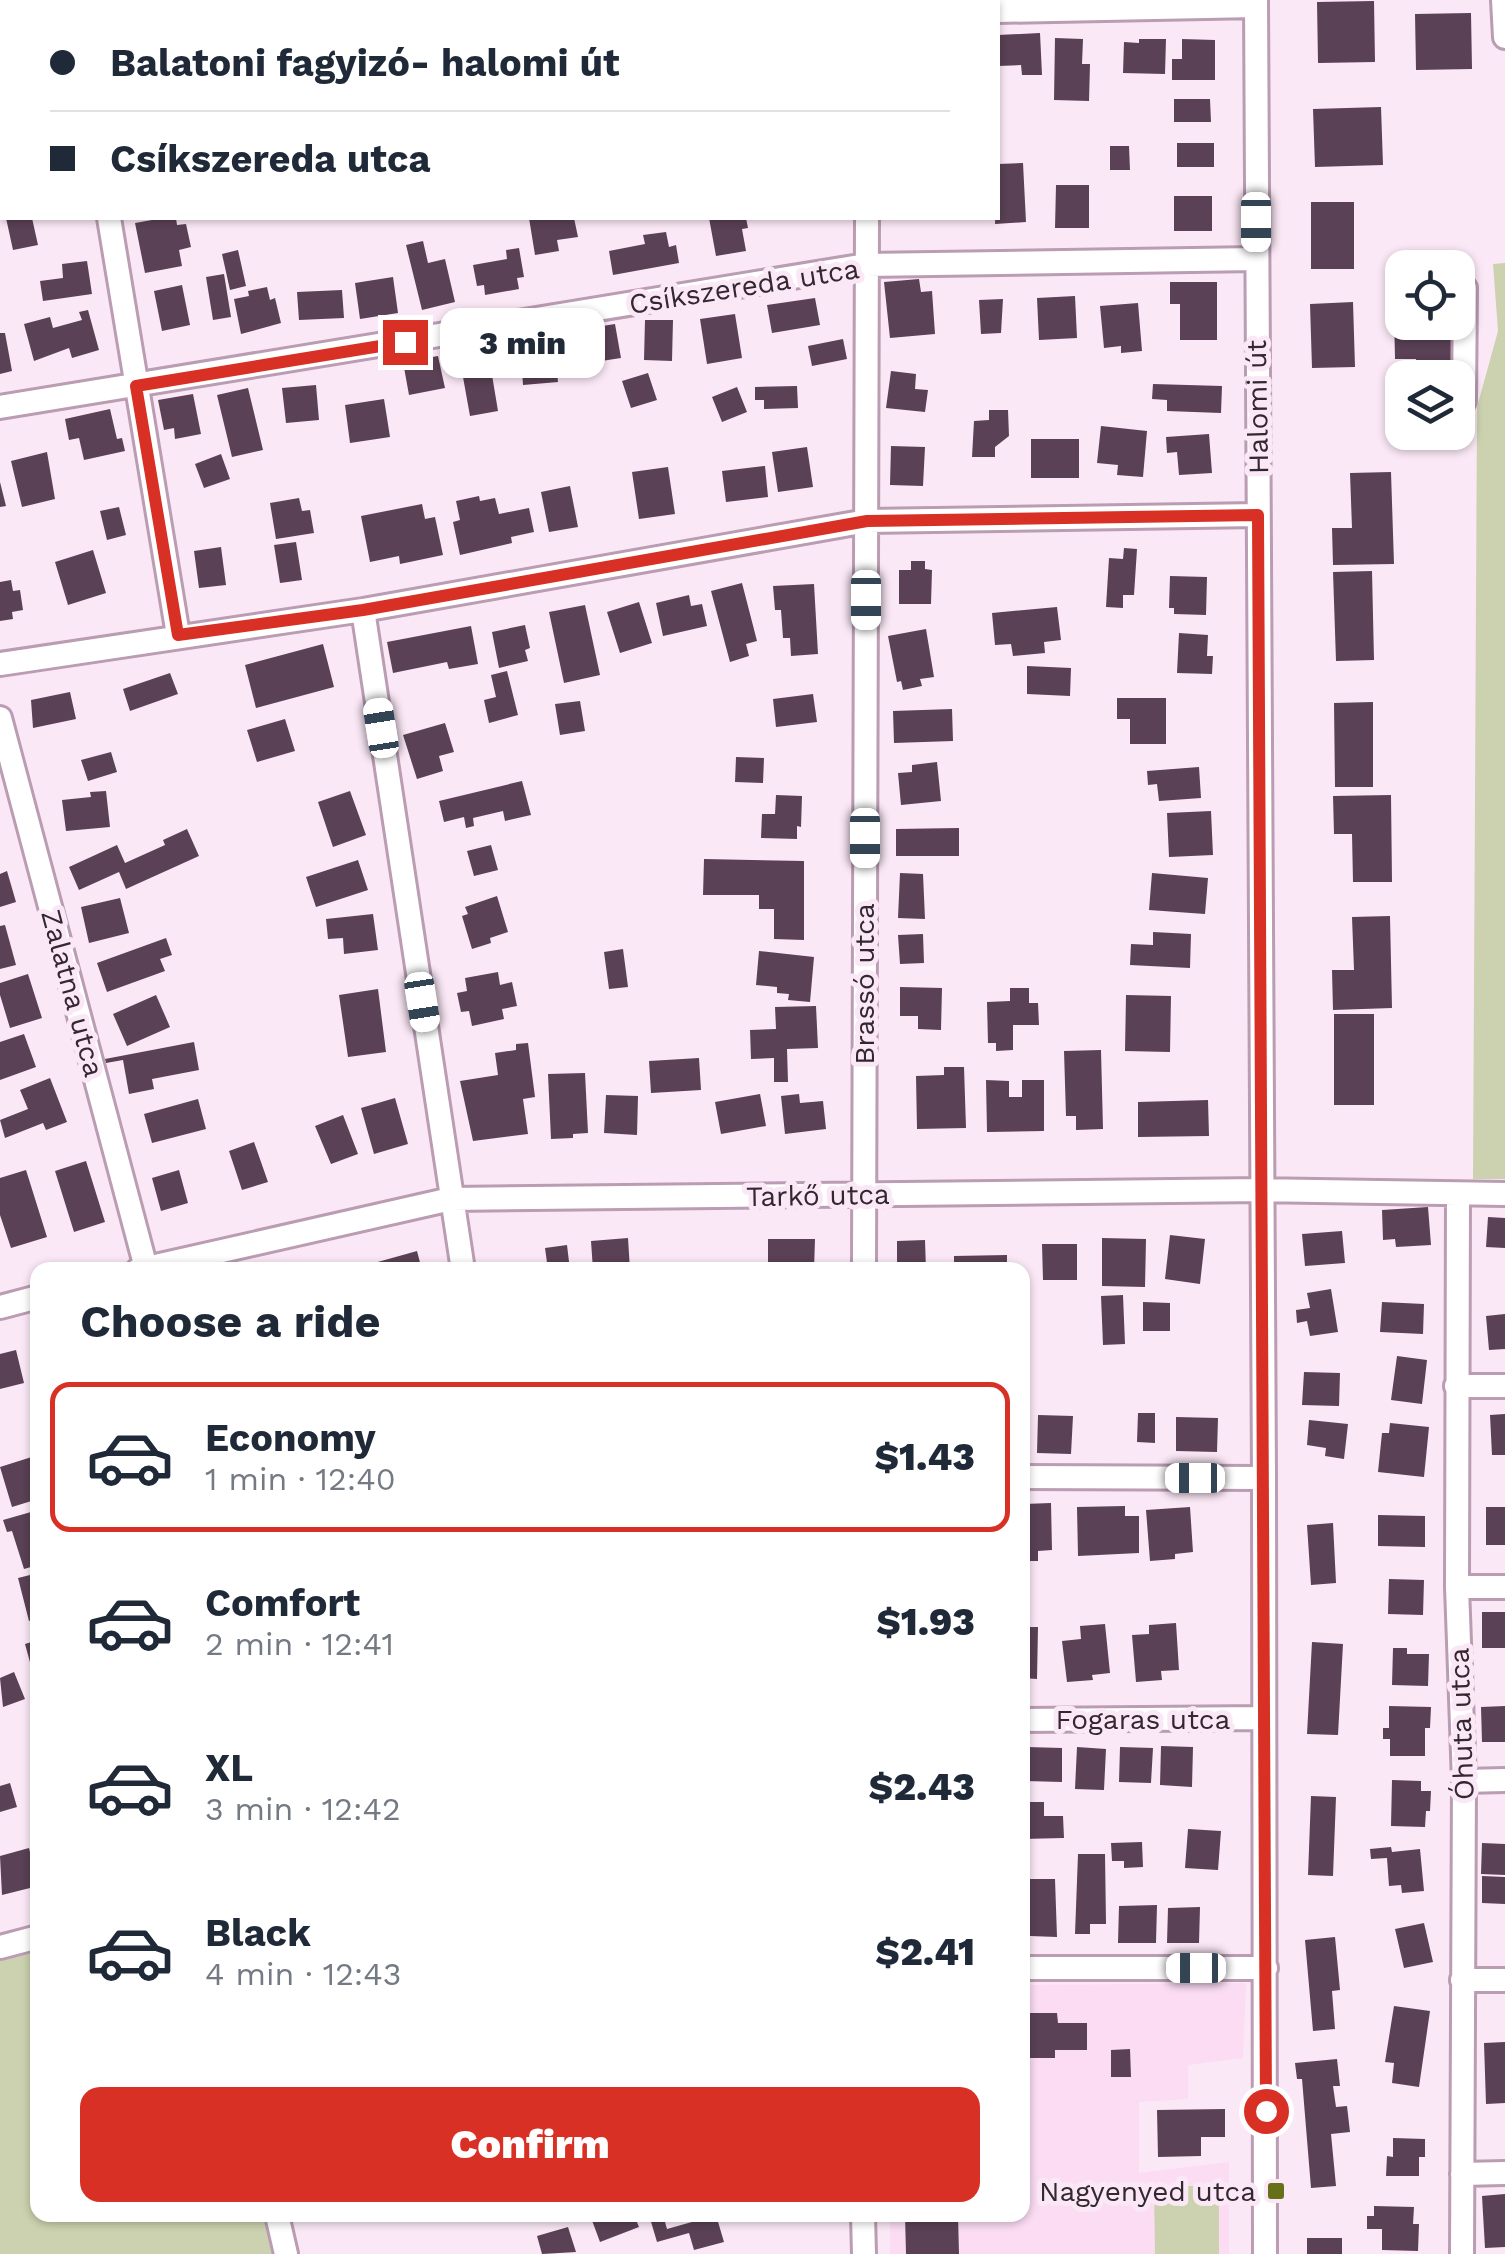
<!DOCTYPE html>
<html lang="en">
<head>
<meta charset="utf-8">
<style>
  :root { --surface:#fff; --page:#f2f2f3; --text:#1f2937; --muted:#747a83; --line:#e0e1e3; --accent:#d93025 }
  body { margin:0; font-family:"Work Sans",sans-serif; background:var(--page); color:var(--text); height:100vh; display:flex; flex-direction:column; font-size:38px; white-space:nowrap }
  * { box-sizing:border-box; margin:0 }
  p { font-size:32px; color:var(--muted) }
  .icon { flex:none; width:55px; height:55px; fill:none; stroke:currentColor; stroke-width:2; stroke-linecap:round; stroke-linejoin:round }
  .map { position:relative; flex:1; overflow:hidden }
  .sheet { position:absolute; left:30px; top:1262px; width:1000px; height:960px; display:flex; flex-direction:column; background:var(--surface); border-radius:20px; box-shadow:0 2px 8px #0004 }
  .sheet>* { flex:none }
  .banner { position:absolute; left:0px; top:0px; width:1000px; height:220px; box-shadow:0 2px 8px #0004; display:grid; align-content:center; height:220px; padding:0 50px; background:var(--surface) }
  .tools { position:absolute; left:1385px; top:250px; display:grid; gap:20px }
  .tools a { display:grid; place-items:center; width:90px; height:90px; border-radius:20px; background:var(--surface); box-shadow:0 2px 8px #0004; font-size:50px }
  .end { position:absolute; width:45px; height:45px; margin:-22px; border:12px solid #d93025; background:#fff; box-shadow:0 0 0 5px #fff }
  .from { border-radius:50% }
  .bubble { position:absolute; height:70px; border-radius:20px; background:var(--surface); box-shadow:0 2px 8px #0004; font-size:32px; font-weight:800; line-height:70px; text-align:center }
  .car { position:absolute; width:30px; height:60px; margin:-30px -15px; border-radius:12px; box-shadow:0 0 8px 2px #0007; background:linear-gradient(#fff 24%,#345 0 40%,#fff 0 76%,#345 0 86%,#fff 0) }
  .banner b { display:flex; align-items:center; gap:35px; height:95px; font-size:38px }
  .banner b+b { border-top:2px solid var(--line) }
  .banner i { width:25px; height:25px; background:var(--text) }
  ul { padding:0; list-style:none }
  li { display:flex; align-items:center; gap:30px; height:150px; margin:0 20px 15px; padding:0 30px; border:5px solid transparent; border-radius:20px }
  li div { flex:1 }
  li b { display:block; font-size:38px }
  li em { font-style:normal; font-weight:800 }
  li.on { border-color:var(--accent) }
  li>.icon { width:90px; height:90px; stroke-width:1.5 }
  h2 { padding:0 50px; font-size:45px; line-height:120px }
  .action { display:flex; gap:20px; margin-top:auto; padding:20px 50px }
  .action a { flex:1; height:115px; border-radius:20px; background:var(--accent); color:#fff; font-size:40px; font-weight:800; line-height:115px; text-align:center }
  .map>svg:first-child { display:block }
  .built { fill:#fbdcf3 }
  .green { fill:#ccd2af }
  .building { fill:#5a4155 }
  .lines { fill:none; stroke-linecap:round; stroke-linejoin:round }
  .street-casing { stroke:#ba9cb3; stroke-width:28 }
  .street { stroke:#fff; stroke-width:22 }
  .route { stroke:#d93025; stroke-width:12 }
  .poi-dot { fill:#667019; stroke:#fbe8f6; stroke-width:4 }
  .labels { text-anchor:middle; stroke-width:10; stroke-linejoin:round; paint-order:stroke }
  .street-label { font-size:28px; fill:#332730; stroke:#fbe8f6 }
  .poi-label { font-size:28px; fill:#332730; stroke:#fbe8f6; text-anchor:end }
</style>
</head>
<body>
<div class="map">
<svg width="1505" height="2254" viewBox="0 0 1505 2254">
  <rect width="100%" height="100%" fill="#fbe8f6"/>
  <!-- built -->
  <path class="built" d="M1246,1983l-3,75 -55,7v34l-49,3v71l90,-11v92h-339v-39h132l1,-230z"/>
  <!-- green -->
  <path class="green" d="M1505,263v916h-32l4,-772 21,-76 -5,-67z
    M37,1937l1,278h239l9,39h-286v-307z
    M1154,2186h65v68h-64z"/>
  <!-- building -->
  <path class="building" d="M1374,1l1,61 -57,1 -1,-61z
    M1471,13l1,56 -56,1 -1,-56z
    M1040,33l2,42h-20l-1,-10 -23,1v-31z
    M1055,38l28,1 -1,25h8l-1,37 -35,-1z
    M1139,39h27l-1,35 -42,-1 1,-31 15,1z
    M1182,39l33,1v40h-43v-21h10z
    M1174,99h36l1,23h-37z
    M1381,107l2,58 -68,2 -2,-58z
    M1177,143h37v24h-37z
    M1110,146h19l1,24h-20z
    M1023,163l3,59 -31,2 3,-60z
    M1056,185h33v43h-34z
    M1174,196h38v35h-38z
    M1311,202h43v67h-43z
    M6,218h26l6,27 -25,5z
    M163,218h13l1,7 9,-1 5,23 -12,3 3,16 -37,7 -10,-50z
    M529,218h45l4,19 -21,3 2,11 -24,4z
    M709,218h37l2,10 -6,1 4,22 -30,5z
    M666,232l3,15 7,-2 3,18 -66,12 -4,-24 36,-7 -2,-9z
    M423,241l5,22 17,-4 10,43 -33,8 -16,-65z
    M519,248l5,29 -7,1 2,11 -34,6 -1,-10 -7,1 -4,-21 34,-6 -1,-9z
    M238,250l8,36 -16,4 -8,-36z
    M87,261l5,33 -49,7 -3,-20 23,-3 -1,-14z
    M224,274l7,43 -18,3 -7,-43z
    M393,277l5,36 -38,6 -5,-36z
    M919,279l2,13 11,-1 3,43 -45,4 -6,-56z
    M1170,282h47v58h-37v-36h-10z
    M182,285l8,40 -28,6 -8,-40z
    M267,287l3,13 5,-2 6,25 -40,11 -7,-35 15,-3 -1,-5z
    M342,290l2,28 -45,2 -2,-28z
    M1075,296l2,42 -38,2 -2,-42z
    M815,298l5,27 -48,8 -5,-28z
    M1003,299l-2,34 -20,1 -2,-34z
    M1353,302l2,65 -43,1 -2,-64z
    M1138,303l4,48 -21,2v-7l-17,2 -4,-42z
    M88,310l11,40 -27,8 -3,-10 -35,13 -10,-37 26,-7 3,11 29,-8 -3,-8z
    M1394,312h8v10h52l1,44 -39,1v-8h-21z
    M735,314l7,44 -35,6 -7,-45z
    M645,320h28l-1,41 -28,-1z
    M615,324l6,34 -39,6 -5,-34z
    M0,333h5l7,38 -12,3z
    M563,339l3,33h-9l1,10 -35,3 -3,-43z
    M843,339l4,20 -35,7 -4,-20z
    M500,352l2,16 -11,1 7,42 -28,5 -9,-50 11,-2 -1,-7z
    M438,356l7,32 -36,7 -6,-33z
    M891,371l25,3 -1,15 13,1 -3,22 -39,-4z
    M648,373l9,27 -26,8 -9,-27z
    M1153,384l69,2 -1,27 -54,-2v-11l-15,-1z
    M316,385l3,35 -33,3 -4,-35z
    M797,386l1,22 -34,1v-9h-9v-13z
    M737,387l10,25 -25,10 -10,-25z
    M248,388l15,62 -31,7 -15,-62z
    M193,394l8,40 -26,5 -1,-11 -10,2 -6,-30z
    M384,399l6,38 -40,6 -5,-38z
    M110,409l7,30 5,-1 3,13 -41,9 -5,-22 -10,2 -4,-21z
    M989,410h19l1,26 -14,11v10h-23l2,-36 15,-1z
    M1101,426l46,5 -4,46 -26,-2 1,-10 -21,-2z
    M1209,434l3,39 -33,2 -2,-23 -10,1 -1,-16z
    M1031,439h48v39h-48z
    M891,446l34,1 -2,39 -33,-1z
    M807,447l6,40 -35,5 -6,-40z
    M47,452l8,47 -33,8 -11,-46z
    M221,454l9,25 -26,9 -9,-24z
    M765,466l3,31 -42,5 -4,-31z
    M668,467l7,47 -36,5 -7,-47z
    M1391,472l3,92 -61,1 -1,-37h20l-2,-55z
    M0,482l6,24 -6,1z
    M570,486l8,41 -29,5 -8,-40z
    M479,496l1,5 15,-3 4,16 30,-6 5,24 -23,5 1,6 -52,12 -7,-33 7,-2 -4,-19z
    M299,498l3,13 8,-1 4,23 -38,6 -6,-36z
    M422,504l3,15 10,-2 8,38 -43,9 -1,-8 -29,6 -9,-46z
    M119,507l7,28 -19,5 -7,-29z
    M296,542l6,38 -22,3 -6,-38z
    M221,547l5,38 -27,3 -5,-37z
    M1124,548l13,1 -3,46h-11v13l-17,-1 3,-49 14,1z
    M93,550l13,43 -38,12 -13,-43z
    M911,561h14v8l7,1 -1,34h-32v-34h12z
    M1372,571l2,89 -38,1 -3,-89z
    M1170,576l37,1 -1,38 -32,-1v-6h-5z
    M11,580l2,11 7,-1 3,20 -11,2 1,7 -13,2v-39z
    M742,583l15,58 -11,3 3,12 -19,6 -19,-71z
    M814,584l4,70 -27,2 -1,-18h-7l-2,-28h-6l-2,-24z
    M689,595l2,11 11,-2 5,22 -44,10 -7,-33z
    M639,602l13,41 -32,10 -13,-41z
    M585,605l15,70 -36,8 -15,-71z
    M1057,607l4,33 -17,2 1,11 -32,3 -2,-12 -16,1 -3,-32z
    M525,625l5,23 -5,2 3,11 -29,7 -7,-36z
    M471,626l7,38 -29,5 -2,-7 -54,11 -6,-31z
    M926,629l8,48 -14,2 2,7 -19,4 -2,-9 -4,1 -9,-46z
    M1179,633l29,2 -1,21h6l-1,18 -35,-1z
    M323,644l11,43 -78,21 -11,-43z
    M1027,666l44,2 -1,28 -43,-2z
    M507,671l11,44 -29,8 -5,-23 12,-3 -5,-22z
    M170,673l8,21 -48,17 -7,-22z
    M70,692l6,27 -43,9 -2,-28z
    M813,694l4,28 -41,5 -3,-28z
    M1117,698h49v46h-36v-25h-13z
    M580,701l5,30 -25,4 -5,-31z
    M1373,702v85h-38l-1,-84z
    M952,709l1,32 -59,2 -1,-32z
    M285,719l10,32 -38,11 -10,-32z
    M445,723l9,29 -15,4 4,15 -26,8 -14,-44z
    M111,752l6,20 -29,9 -7,-21z
    M736,757l28,1 -1,25 -28,-1z
    M937,762l4,39 -40,4 -3,-32 14,-1v-7z
    M1199,767l2,31 -42,3 -2,-17 -9,1 -1,-14z
    M522,781l9,34 -26,6 -2,-10 -30,7 1,8 -8,2 -2,-11 -20,5 -5,-21z
    M106,791l4,36 -44,4 -4,-31 29,-3 -1,-5z
    M350,791l16,44 -33,12 -15,-45z
    M776,795l26,1 -1,31 -4,-1v13l-36,-1 1,-24h13z
    M1391,795l1,87h-39l-1,-48h-18l-1,-38z
    M1211,811l2,44 -44,2 -2,-44z
    M959,828v28h-63v-27z
    M187,829l12,27 -73,33 -7,-17 -40,18 -10,-23 48,-22 8,18 40,-18 -2,-5z
    M491,845l7,25 -24,6 -7,-25z
    M704,859l100,2v79l-30,-1v-30h-15v-14h-56z
    M358,860l10,30 -52,17 -10,-30z
    M7,871l9,31 -16,5v-33z
    M900,873l23,1 2,45 -27,-1z
    M1152,873l56,5 -3,36 -56,-4z
    M497,896l11,36 -18,6 1,5 -19,6 -10,-33 6,-2 -3,-7z
    M120,898l9,35 -40,10 -8,-36z
    M373,914l5,36 -34,4 -1,-16 -15,1 -2,-20z
    M1390,916l2,92 -59,2 -1,-40h22l-2,-53z
    M5,925l11,40 -16,4v-43z
    M1153,932l38,2 -1,34 -60,-3 1,-21 22,1z
    M923,934l1,29 -24,1 -2,-29z
    M166,938l6,17 -12,4 5,12 -58,21 -10,-29z
    M623,949l5,38 -19,2 -5,-37z
    M759,951l55,6 -4,45 -22,-2 1,-6 -12,-1v-6l-21,-2z
    M498,972l2,13 12,-3 5,24 -15,3 2,10 -32,7 -3,-15 -8,1 -4,-19 10,-2 -2,-13z
    M28,974l14,44 -32,10 -10,-33v-12z
    M900,987l42,1 -1,42 -23,-1v-13h-18z
    M1010,988h19v15h9l1,22h-26v25l-17,1v-8h-8l-1,-41 23,-1z
    M378,989l8,63 -38,5 -9,-62z
    M156,995l14,32 -43,19 -14,-32z
    M1126,995l45,1 -1,56 -45,-1z
    M816,1006l2,42 -31,1 1,33h-14v-24l-23,1 -1,-29 26,-1 -1,-22z
    M1334,1014h40v91h-40z
    M24,1034l12,33 -36,13v-38z
    M194,1042l5,28 -47,9 2,10 -25,5 -6,-34 -17,3 -1,-4z
    M528,1043l7,54 -12,2 5,35 -55,7 -13,-60 38,-6 -3,-22 21,-3v-6z
    M1101,1050l2,79 -27,1v-14h-10l-2,-65z
    M699,1058l2,32 -50,3 -2,-32z
    M944,1067h20l2,61 -49,1 -1,-53 28,-1z
    M585,1073l3,60 -15,1v4l-22,1 -3,-65z
    M50,1078l17,44 -21,8 -3,-7 -38,15 -5,-18 28,-11 -8,-19z
    M986,1080l23,1v16h13v-17h22v51l-57,1z
    M760,1094l6,32 -45,8 -6,-32z
    M799,1094l1,9 23,-2 3,28 -41,5 -4,-38z
    M606,1095l32,1 -1,39 -33,-2z
    M395,1098l13,46 -34,10 -13,-46z
    M198,1099l8,30 -54,14 -8,-29z
    M1208,1100l1,36 -71,1v-35z
    M343,1115l15,39 -27,10 -16,-38z
    M254,1142l14,40 -26,8 -13,-39z
    M86,1161l19,61 -31,10 -19,-61z
    M26,1170l21,67 -36,11 -11,-33v-37z
    M179,1170l9,33 -27,8 -9,-33z
    M1428,1207l3,38 -35,2 -1,-8 -12,1 -1,-30z
    M1488,1217l17,1v30l-19,-1z
    M1342,1231l3,32 -40,3 -3,-32z
    M1170,1235l35,4 -5,45 -35,-5z
    M628,1238l2,32h-37l-2,-29z
    M1102,1238l44,1 -1,48 -43,-1z
    M768,1239h47l-1,31h-46z
    M925,1240l1,30h-29v-29z
    M1042,1244h35v36h-34z
    M567,1245l3,25h-22l-3,-22z
    M417,1251l5,19h-54l-1,-5z
    M1007,1255v15h-53v-14z
    M526,1263l1,7h-31v-2z
    M1331,1289l7,43 -28,4 -3,-15 -10,2 -1,-13 14,-2 -3,-15z
    M1123,1295l2,49 -22,1 -2,-49z
    M1143,1302l27,1v28h-27z
    M1382,1302l42,2 -1,30 -43,-2z
    M1505,1314v35l-16,1 -3,-34z
    M16,1350l8,33 -24,6v-35z
    M1397,1356l30,4 -5,44 -31,-4z
    M1022,1372h5l-1,33h-4z
    M1304,1372l36,1 -1,33 -37,-1z
    M1138,1413h17v30l-18,-1z
    M1505,1414v41h-13l-2,-40z
    M1038,1415l35,1 -2,38 -34,-1z
    M1176,1417l42,1 -1,34 -41,-1z
    M1309,1420l39,4 -4,35 -19,-3 1,-8 -19,-3z
    M1390,1423l39,4 -5,50 -46,-5 4,-39h7z
    M38,1455v44l-26,8 -12,-40z
    M1051,1503l1,47 -14,1v10h-16l2,-57z
    M1125,1506v10h14v37l-61,3 -1,-49z
    M1190,1507l3,45 -18,2v5l-25,2 -4,-51z
    M1486,1507h19v38h-19z
    M38,1510v55l-14,4 -12,-38 -5,1 -4,-12z
    M1378,1515l47,1v31l-47,-1z
    M1333,1523l3,60 -25,2 -4,-60z
    M38,1573v45l-9,3 -11,-43z
    M1389,1579l35,1 -1,35 -35,-1z
    M1482,1612h23v36h-23z
    M1176,1623l3,47 -18,1 1,9 -26,2 -4,-47 17,-1v-9z
    M1105,1624l5,49 -18,2 1,5 -26,2 -5,-41 19,-2 -1,-13z
    M1022,1627h16l-1,52 -15,-1z
    M38,1640v44h-2l-11,-40z
    M1312,1642l31,2 -5,91 -31,-1z
    M1393,1648h14v6h22l-1,32 -36,-1z
    M14,1672l11,27 -22,8 -3,-29z
    M1389,1706l42,1 -1,21h-5v28h-35v-17h-7v-11h6z
    M1505,1706v36h-23l-1,-35z
    M1161,1746l32,1 -1,40 -32,-2z
    M1027,1747l35,1v34l-36,-1z
    M1077,1747l29,2 -2,41 -29,-1z
    M1120,1747l33,1 -2,35 -32,-1z
    M1392,1780l29,1v10h10l-1,20h-4l-1,16 -34,-1z
    M10,1783l7,24 -17,5v-26z
    M1311,1796l25,1 -3,79 -25,-1z
    M1022,1802h22v14h19l1,22 -42,1z
    M1188,1829l33,2 -3,39 -33,-2z
    M1142,1842l1,25 -19,1v-7h-12l-1,-18z
    M1482,1843l23,1v31l-24,-1z
    M1391,1847l1,5 28,-3 4,42 -22,2 -1,-8 -12,1 -2,-28 -16,1 -1,-10z
    M29,1848l9,38 -36,9 -2,-39z
    M1078,1854h27l1,70h-16v10h-15z
    M1482,1876l23,1v27l-23,-1z
    M1029,1879h26l2,58 -27,-1z
    M1157,1905l-1,38h-38l1,-37z
    M1200,1907l-1,36h-32l1,-35z
    M1424,1923l9,39 -29,6 -9,-39z
    M1335,1937l5,53 -8,1 3,38 -22,2 -8,-91z
    M1394,2006l36,5 -11,76 -27,-4 2,-20 -9,-1z
    M1022,2013h35l1,10h29v27h-32v8h-33z
    M1505,2042v61l-19,1 -2,-61z
    M1130,2049l1,28h-20v-27z
    M1337,2059l3,27h-7l3,21 11,-1 3,26 -19,2 5,52 -25,2 -9,-109h-5l-2,-16z
    M1225,2109v28h-24v19l-43,1 -1,-47z
    M1393,2138l32,1v18h-6v19h-33l1,-20 6,1z
    M1505,2194v53l-20,1 -3,-52z
    M1374,2206l40,1 -1,17h6l-1,27 -36,-1v-21h-15v-13h7z
    M590,2215h44l5,12 -39,15z
    M649,2215h14l4,14 39,-11 -1,-3h11l8,27 -30,8 -5,-17 -32,9z
    M905,2215h53l1,39h-53z
    M568,2227l8,25 -34,2 -5,-18z
    M1307,2238h35v16h-35z"/>
  <g class="lines">
    <defs>
      <path id="street" d="M74,0v2
        M872,0v2
        M1256,0l8,1478 1,776
        M1503,0l2,37
        M998,11l258,-5
        M0,153l2,-1
        M109,218l69,417
        M1464,401l1,-113
        M0,407l866,-142 390,-6
        M363,610l100,660
        M0,664l363,-54 504,-89 391,-6
        M0,718l146,550
        M1458,1195l-1,392 7,194 -2,473
        M138,1270l313,-71 811,-9 243,4
        M864,1270l3,-1052
        M0,1307l38,-10
        M1456,1386h49
        M1022,1477l242,1
        M1457,1587h48
        M1022,1720l242,-2
        M1464,1781l41,-1
        M0,1947l38,-10
        M1022,1968h244
        M1462,1980h43
        M1462,2174l43,-1
        M277,2215l9,39
        M863,2215l1,39"/>
    </defs>
    <!-- street casing -->
    <use href="#street" class="street-casing"/>
    <!-- street -->
    <use href="#street" class="street"/>
  </g>
  <g class="lines">
    <!-- route -->
    <path class="route" d="M405,342l-269,44 42,249 185,-25 504,-89 391,-6 8,1596"/>
  </g>
  <!-- markers -->
  <rect class="poi-dot" x="1266" y="2181" width="20" height="20" rx="5"/>
  <g class="labels">
    <!-- street labels -->
    <g class="street-label">
      <text transform="translate(744 286) rotate(-9)" y="10">Csíkszereda utca</text>
      <text transform="translate(1257 407) rotate(-91)" y="10">Halomi út</text>
      <text transform="translate(864 984) rotate(-90)" y="10">Brassó utca</text>
      <text transform="translate(73 993) rotate(75)" y="10">Zalatna utca</text>
      <text transform="translate(818 1195) rotate(-1)" y="10">Tarkő utca</text>
      <text x="1143" y="1729">Fogaras utca</text>
      <text transform="translate(1461 1724) rotate(-92)" y="10">Óhuta utca</text>
    </g>
    <!-- poi labels -->
    <g class="poi-label">
      <text x="1256" y="2201">Nagyenyed utca</text>
    </g>
  </g>
</svg>
<div class="tools">
<a><svg class="icon" aria-label="locate" viewBox="0 0 24 24"><circle cx="12" cy="12" r="6"/><path d="M12 2v4M12 18v4M2 12h4M18 12h4"/></svg></a>
<a><svg class="icon" aria-label="layers" viewBox="0 0 24 24"><path d="M12 4l9 5-9 5-9-5zM3 14l9 5 9-5"/></svg></a>
</div>
<i class="end from" style="left:1266px;top:2111px"></i>
<i class="end" style="left:405px;top:342px"></i>
<div class="bubble" style="left:440px;top:308px;width:165px">3 min</div>
<i class="car" style="left:1256px;top:222px;rotate:180deg"></i>
<i class="car" style="left:866px;top:600px;rotate:180deg"></i>
<i class="car" style="left:381px;top:728px;rotate:351deg"></i>
<i class="car" style="left:865px;top:838px;rotate:180deg"></i>
<i class="car" style="left:422px;top:1002px;rotate:171deg"></i>
<i class="car" style="left:1195px;top:1478px;rotate:270deg"></i>
<i class="car" style="left:1196px;top:1968px;rotate:270deg"></i>
<div class="banner">
<b><i class="from"></i>Balatoni fagyizó- halomi út</b>
<b><i></i>Csíkszereda utca</b>
</div>
<section class="sheet">
<h2>Choose a ride</h2>
<ul>
<li class="on"><svg class="icon" aria-label="car" viewBox="0 0 24 24"><path d="M5 17H2v-5l4-1 3-4h7l3 4 3 1v5h-3M9 17h6M6 11h13"/><circle cx="7" cy="17" r="2"/><circle cx="17" cy="17" r="2"/></svg><div><b>Economy</b><p>1 min · 12:40</p></div><em>$1.43</em></li>
<li><svg class="icon" aria-label="car" viewBox="0 0 24 24"><path d="M5 17H2v-5l4-1 3-4h7l3 4 3 1v5h-3M9 17h6M6 11h13"/><circle cx="7" cy="17" r="2"/><circle cx="17" cy="17" r="2"/></svg><div><b>Comfort</b><p>2 min · 12:41</p></div><em>$1.93</em></li>
<li><svg class="icon" aria-label="car" viewBox="0 0 24 24"><path d="M5 17H2v-5l4-1 3-4h7l3 4 3 1v5h-3M9 17h6M6 11h13"/><circle cx="7" cy="17" r="2"/><circle cx="17" cy="17" r="2"/></svg><div><b>XL</b><p>3 min · 12:42</p></div><em>$2.43</em></li>
<li><svg class="icon" aria-label="car" viewBox="0 0 24 24"><path d="M5 17H2v-5l4-1 3-4h7l3 4 3 1v5h-3M9 17h6M6 11h13"/><circle cx="7" cy="17" r="2"/><circle cx="17" cy="17" r="2"/></svg><div><b>Black</b><p>4 min · 12:43</p></div><em>$2.41</em></li>
</ul>
<div class="action"><a>Confirm</a></div>
</section>
</div>
</body>
</html>
